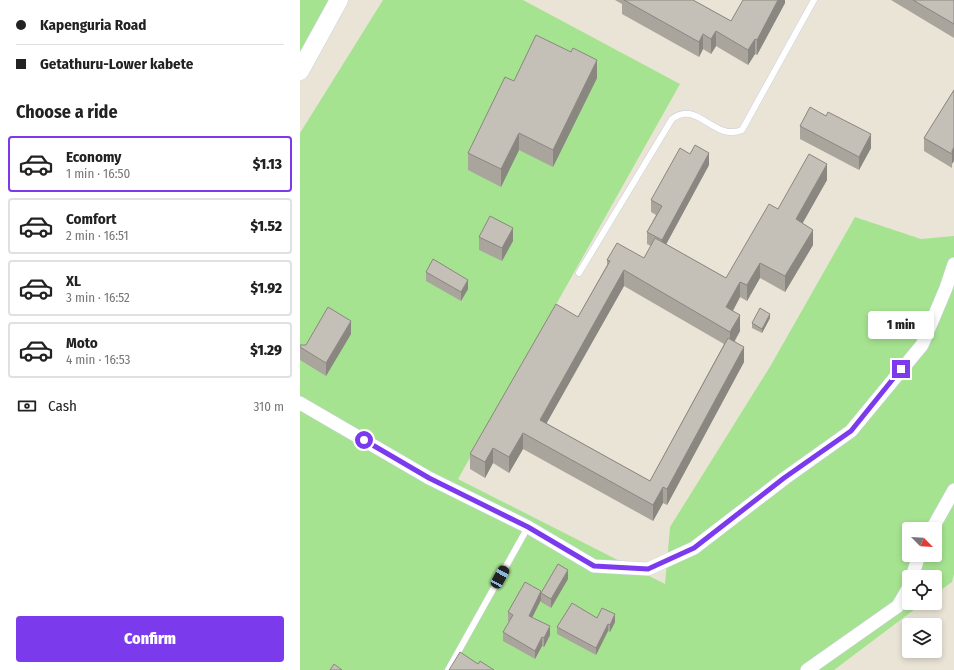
<!DOCTYPE html>
<html lang="en">
<head>
<meta charset="utf-8">
<style>
  :root { --surface:#fff; --page:#f2f2f2; --text:#222; --muted:#767676; --line:#e0e0e0; --accent:#7c3aed }
  body { margin:0; font-family:"Fira Sans Condensed",sans-serif; background:var(--page); color:var(--text); height:100vh; display:flex; flex-direction:column; font-size:15px; white-space:nowrap }
  * { box-sizing:border-box; margin:0 }
  p { font-size:13px; color:var(--muted) }
  .icon { flex:none; width:22px; height:22px; fill:none; stroke:currentColor; stroke-width:2; stroke-linecap:round; stroke-linejoin:round }
  .map { position:relative; flex:1; overflow:hidden }
  .side { display:flex; flex-direction:column; background:var(--surface); width:300px }
  .side>* { flex:none }
  .top-card { display:grid; align-content:center; height:88px; padding:0 16px; background:var(--surface) }
  .needle { width:26px; rotate:114deg }
  .controls { position:absolute; left:602px; top:522px; display:grid; gap:8px }
  .controls a { display:grid; place-items:center; width:40px; height:40px; border-radius:4px; background:var(--surface); box-shadow:0 2px 6px #0003; font-size:20px }
  .end { position:absolute; width:18px; height:18px; margin:-9px; border:5px solid #7c3aed; background:#fff; box-shadow:0 0 0 2px #fff }
  .from { border-radius:50% }
  .bubble { position:absolute; height:28px; border-radius:4px; background:var(--surface); box-shadow:0 2px 6px #0003; font-size:13px; font-weight:800; line-height:28px; text-align:center }
  .car { position:absolute; width:12px; height:24px; margin:-12px -6px; border-radius:5px; box-shadow:0 0 3px 1px #0007; background:linear-gradient(#222 24%,#8ab4d8 0 40%,#222 0 76%,#8ab4d8 0 86%,#222 0) }
  .top-card b { display:flex; align-items:center; gap:14px; height:38px; font-size:15px }
  .top-card b+b { border-top:1px solid var(--line) }
  .top-card i { width:10px; height:10px; background:var(--text) }
  ul { padding:0; list-style:none }
  li { display:flex; align-items:center; gap:12px; height:56px; margin:0 8px 6px; padding:0 8px; border:2px solid var(--line); border-radius:4px }
  li div { flex:1 }
  li b { display:block; font-size:15px }
  li em { font-style:normal; font-weight:800 }
  li.selected { border-color:var(--accent) }
  li>.icon { width:36px; height:36px; stroke-width:1.5 }
  h2 { padding:0 16px; font-size:18px; line-height:48px }
  .pay { display:flex; align-items:center; gap:10px; height:44px; padding:0 16px; font-size:15px }
  .pay p { margin-inline-start:auto }
  .primary-button { display:flex; gap:8px; margin-top:auto; padding:8px 16px }
  .primary-button a { flex:1; height:46px; border-radius:4px; background:var(--accent); color:#fff; font-size:16px; font-weight:800; line-height:46px; text-align:center }
  main { display:flex; flex:1; min-height:0 }
  .map>svg:first-child { display:block }
  .green { fill:#a6e391; fill-rule:evenodd }
  .lines { fill:none; stroke-linecap:round; stroke-linejoin:round }
  .lane-casing { stroke:#cccfe1; stroke-width:7 }
  .street-casing { stroke:#cccfe1; stroke-width:14 }
  .secondary-casing { stroke:#cccfe1; stroke-width:19 }
  .lane { stroke:#fff; stroke-width:6 }
  .street { stroke:#fff; stroke-width:13 }
  .secondary { stroke:#fff; stroke-width:18 }
  .wall { fill:#a9a59d; fill-rule:evenodd }
  .shaded-wall { fill:#8a8680 }
  .building { fill:#c5c0b7; stroke:#8a8680 }
  .route { stroke:#7c3aed; stroke-width:5 }
</style>
</head>
<body>
<main>
<section class="side">
<div class="top-card">
<b><i class="from"></i>Kapenguria Road</b>
<b><i></i>Getathuru-Lower kabete</b>
</div>
<h2>Choose a ride</h2>
<ul>
<li class="selected"><svg class="icon" aria-label="car" viewBox="0 0 24 24"><path d="M5 17H2v-5l4-1 3-4h7l3 4 3 1v5h-3M9 17h6M6 11h13"/><circle cx="7" cy="17" r="2"/><circle cx="17" cy="17" r="2"/></svg><div><b>Economy</b><p>1 min · 16:50</p></div><em>$1.13</em></li>
<li><svg class="icon" aria-label="car" viewBox="0 0 24 24"><path d="M5 17H2v-5l4-1 3-4h7l3 4 3 1v5h-3M9 17h6M6 11h13"/><circle cx="7" cy="17" r="2"/><circle cx="17" cy="17" r="2"/></svg><div><b>Comfort</b><p>2 min · 16:51</p></div><em>$1.52</em></li>
<li><svg class="icon" aria-label="car" viewBox="0 0 24 24"><path d="M5 17H2v-5l4-1 3-4h7l3 4 3 1v5h-3M9 17h6M6 11h13"/><circle cx="7" cy="17" r="2"/><circle cx="17" cy="17" r="2"/></svg><div><b>XL</b><p>3 min · 16:52</p></div><em>$1.92</em></li>
<li><svg class="icon" aria-label="car" viewBox="0 0 24 24"><path d="M5 17H2v-5l4-1 3-4h7l3 4 3 1v5h-3M9 17h6M6 11h13"/><circle cx="7" cy="17" r="2"/><circle cx="17" cy="17" r="2"/></svg><div><b>Moto</b><p>4 min · 16:53</p></div><em>$1.29</em></li>
</ul>
<div class="pay"><svg class="icon" aria-label="cash" viewBox="0 0 24 24"><path d="M3 7h18v10H3z"/><circle cx="12" cy="12" r="2"/></svg>Cash<p>310 m</p></div>
<div class="primary-button"><a>Confirm</a></div>
</section>
<div class="map">
<svg width="654" height="670" viewBox="0 0 654 670">
  <rect width="100%" height="100%" fill="#eae4d7"/>
  <!-- green -->
  <path class="green" d="M0,0h45l-45,74z
    M83,0h140l157,84 -222,395 207,105 5,-57 101,-162 84,-148 66,22 33,-3v338l-2,8 -17,12v-17h-26v26h14l-89,67h-534v-537zM609,529h26v26h-26z"/>
  <g class="lines">
    <defs>
      <path id="lane" d="M279,273l93,-154c25,-20 42,23 70,11l72,-130
        M148,670l80,-143"/>
      <path id="street" d="M0,403l129,75 99,49 66,39 54,3 46,-21 91,-70 66,-47 71,-86 24,-57 8,-24
        M632,529l22,-39
        M612,577l7,-22
        M507,670l91,-64 11,-19"/>
      <path id="secondary" d="M0,71l39,-71"/>
    </defs>
    <!-- lane casing -->
    <use href="#lane" class="lane-casing"/>
    <!-- street casing -->
    <use href="#street" class="street-casing"/>
    <!-- secondary casing -->
    <use href="#secondary" class="secondary-casing"/>
    <!-- lane -->
    <use href="#lane" class="lane"/>
    <!-- street -->
    <use href="#street" class="street"/>
    <!-- secondary -->
    <use href="#secondary" class="secondary"/>
  </g>
  <!-- wall -->
  <path class="wall" d="M315,0h78l38,21 54,-21v3l-28,52 -2,-1 -7,11 -32,-19 -5,8 -8,-5 -4,8 -77,-43v-10z
    M591,0h63v38z
    M297,78l-44,89 -34,-17 -18,37 -33,-17v-17l46,-72z
    M654,90l-2,74v4l-28,-17v-13z
    M526,116l45,32 -12,22 -59,-31v-13z
    M409,165l-43,79 60,34 52,-69 49,-29 -25,43 11,22 -28,47 -25,-14 -13,23 -7,-4 -7,14 7,20 -5,10 9,21 -77,143 -4,-2 -10,18 -130,-72 -14,24 -16,-10 -8,15 -15,-9v-15l108,-137 29,-52v-5l37,-2 7,-12 -4,-2v-12l9,-17 -5,-3v-12zM324,286l100,58 -74,137 -104,-58z
    M179,237l34,4 -11,20 -23,-11z
    M126,272l42,17 -7,12 -35,-20z
    M470,318l-8,15 -10,-5v-5z
    M51,334l-25,42 -26,-16v-15h6z
    M268,579l-17,29 -10,-6v-2l-9,17 18,18 -6,12 -2,-1 -7,13 -32,-18v-9l7,-10 -2,-1v-9z
    M297,618l18,4 -5,10 -2,-1 -12,24 -39,-21v-7z"/>
  <!-- shaded-wall -->
  <path class="shaded-wall" d="M478,0h7v3l-28,52v-15z
    M416,31v15l-5,8v-15z
    M403,34v15l-4,8v-15z
    M455,39v15l-7,11v-15z
    M297,60v18l-44,89v-17z
    M219,133v17l-18,37v-18z
    M571,134v14l-12,22v-13z
    M654,147v14l-2,3v-13z
    M409,153v12l-47,87v-12z
    M527,164v16l-31,55v-16z
    M213,228v13l-11,20v-13z
    M513,230v15l-28,47v-16z
    M460,263v15l-13,23v-16z
    M324,270v16l-84,149v-15z
    M168,280v9l-7,12v-9z
    M440,282v15l-14,26v-16z
    M470,314v4l-8,15v-4z
    M440,315v16l-10,17v-16z
    M51,321v13l-25,42v-13z
    M444,347v15l-77,143v-16z
    M223,433v16l-14,24v-16z
    M193,448v15l-8,15v-16z
    M363,487v16l-10,18v-16z
    M268,570v9l-17,29v-9z
    M241,591v9l-12,24v-8z
    M315,614v8l-5,10v-7z
    M308,624v7l-12,24v-7z
    M250,626v9l-6,12v-9z
    M242,637v9l-7,13v-8z"/>
  <!-- building -->
  <path class="building" d="M324,0h69l38,21 12,-21h35l-21,40 -2,-1 -7,11 -32,-19 -5,8 -8,-5 -4,8z
    M613,0h41v24z
    M236,35l35,17 2,-4 24,12 -44,90 -34,-17 -18,36 -33,-16 37,-76 9,4z
    M654,90v57l-2,4v3l-28,-16z
    M510,107l16,9 2,-4 43,22 -12,23 -59,-31z
    M395,145l14,8 -47,87 -15,-8 15,-26 -11,-6 29,-52 10,6z
    M509,154l18,10 -31,55 17,11 -28,46 -25,-13 -13,22 -7,-3 -14,25 14,8 -10,17 -106,-62 -84,150 110,61 78,-143 16,9 -77,142 -4,-2 -10,18 -130,-72 -14,24 -16,-9 -8,14 -15,-8 86,-150 22,13 32,-56 -3,-1 10,-17 27,15 11,-20 71,40 43,-74 9,5z
    M190,216l23,12 -11,20 -23,-11z
    M133,259l35,21 -7,12 -35,-20z
    M28,307l23,14 -25,42 -26,-16v-2h6z
    M460,308l10,6 -8,15 -10,-6z
    M258,564l10,6 -17,29 -10,-6z
    M225,582l16,9 -12,25 21,10 -6,12 -2,-1 -7,14 -32,-19 10,-17 -5,-3z
    M272,603l25,15 5,-10 13,6 -5,11 -2,-1 -12,24 -39,-21z
    M160,652l18,12 2,-3 14,9h-45z
    M34,664l8,6h-12z"/>
  <g class="lines">
    <!-- route -->
    <path class="route" d="M64,440l65,38 99,49 66,39 54,3 46,-21 90,-70 67,-47 50,-62"/>
  </g>
</svg>
<div class="controls">
<a><svg class="needle" viewBox="-14 -14 28 28"><path d="M0-13l5 13h-10z" fill="#e53935"/><path d="M0 13l5-13h-10z" fill="#767676"/></svg></a>
<a><svg class="icon" aria-label="locate" viewBox="0 0 24 24"><circle cx="12" cy="12" r="6"/><path d="M12 2v4M12 18v4M2 12h4M18 12h4"/></svg></a>
<a><svg class="icon" aria-label="layers" viewBox="0 0 24 24"><path d="M12 4l9 5-9 5-9-5zM3 14l9 5 9-5"/></svg></a>
</div>
<i class="end from" style="left:64px;top:440px"></i>
<i class="end" style="left:601px;top:369px"></i>
<div class="bubble" style="left:568px;top:311px;width:66px">1 min</div>
<i class="car" style="left:200px;top:577px;rotate:29deg"></i>
</div>
</main>
</body>
</html>
